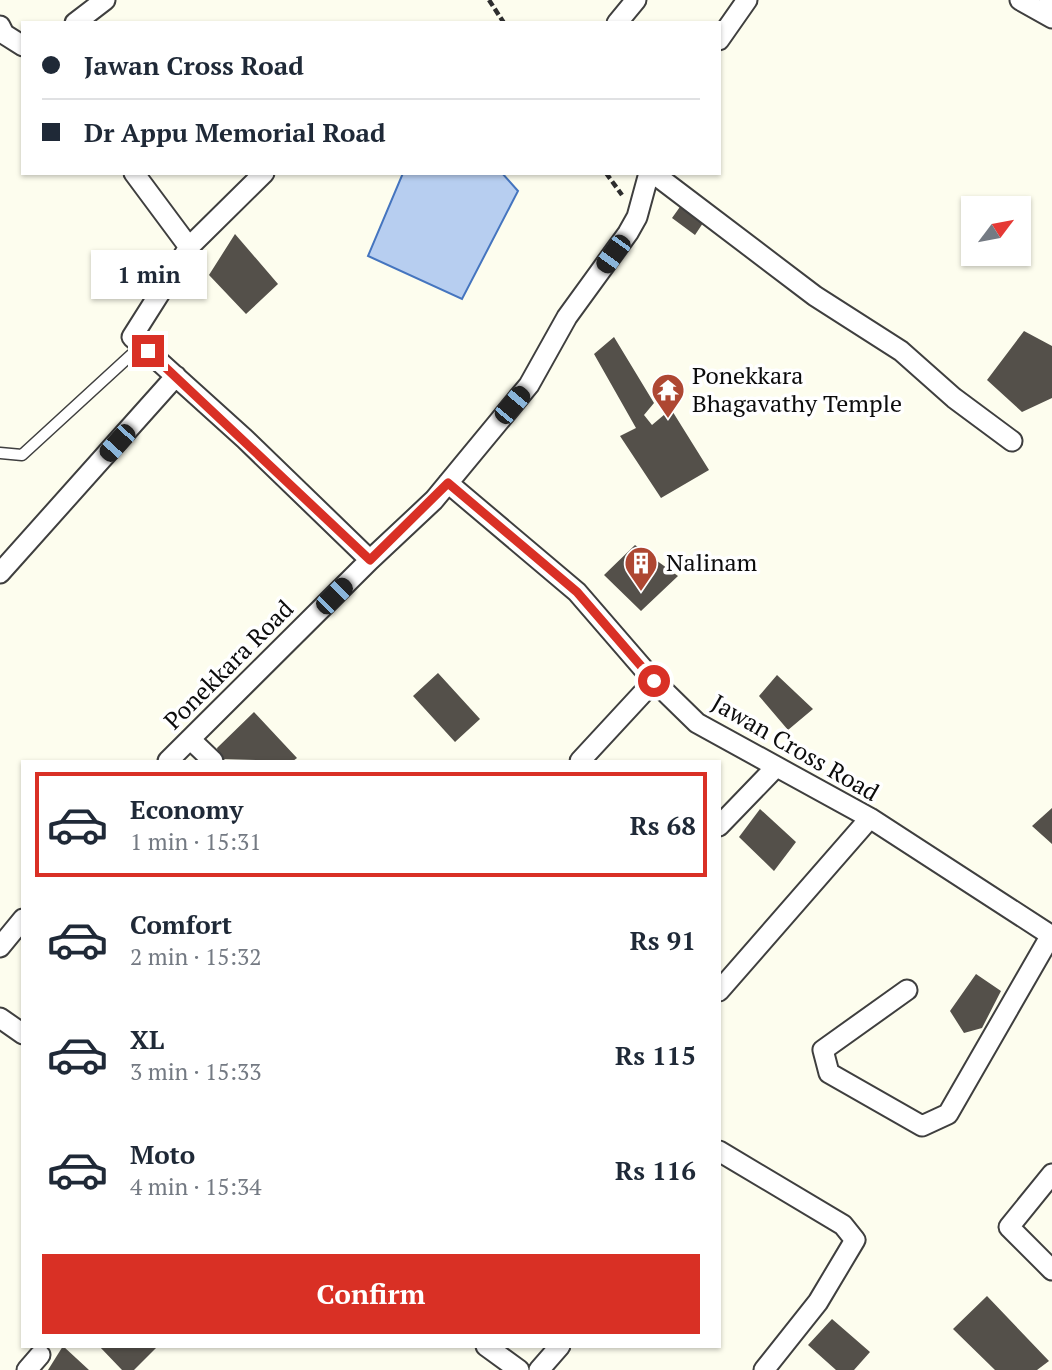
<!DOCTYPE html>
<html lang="en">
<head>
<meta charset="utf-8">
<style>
  :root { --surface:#fff; --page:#f2f2f3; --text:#1f2937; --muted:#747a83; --line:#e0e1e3; --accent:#d93025 }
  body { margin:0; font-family:"PT Serif",serif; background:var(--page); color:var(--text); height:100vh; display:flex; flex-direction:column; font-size:26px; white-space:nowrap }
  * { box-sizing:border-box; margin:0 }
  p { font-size:23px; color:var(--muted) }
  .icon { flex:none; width:38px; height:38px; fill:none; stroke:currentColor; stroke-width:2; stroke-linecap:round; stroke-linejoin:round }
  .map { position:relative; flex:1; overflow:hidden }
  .side { position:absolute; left:21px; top:760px; width:700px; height:588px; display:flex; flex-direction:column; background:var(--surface); border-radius:0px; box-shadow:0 2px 5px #0004 }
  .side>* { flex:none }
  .top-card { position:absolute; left:21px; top:21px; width:700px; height:154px; border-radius:0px; box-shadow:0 2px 5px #0004; display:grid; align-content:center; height:154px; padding:0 21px; background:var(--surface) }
  .needle { width:46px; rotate:58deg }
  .buttons { position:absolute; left:961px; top:196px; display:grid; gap:14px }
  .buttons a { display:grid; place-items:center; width:70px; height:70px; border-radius:0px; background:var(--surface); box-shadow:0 2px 5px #0004; font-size:35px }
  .end { position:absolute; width:32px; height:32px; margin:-16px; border:9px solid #d93025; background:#fff; box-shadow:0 0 0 4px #fff }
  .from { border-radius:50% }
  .bubble { position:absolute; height:49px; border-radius:0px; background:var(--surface); box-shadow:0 2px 5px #0004; font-size:23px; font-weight:800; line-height:49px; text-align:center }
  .car { position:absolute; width:21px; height:42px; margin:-21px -10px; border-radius:9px; box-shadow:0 0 5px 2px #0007; background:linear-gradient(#222 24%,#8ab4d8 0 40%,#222 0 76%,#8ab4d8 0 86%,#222 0) }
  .top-card b { display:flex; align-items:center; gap:24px; height:66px; font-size:26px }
  .top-card b+b { border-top:2px solid var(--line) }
  .top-card i { width:18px; height:18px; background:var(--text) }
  ul { padding:12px 0 0; list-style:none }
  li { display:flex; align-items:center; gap:21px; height:105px; margin:0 14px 10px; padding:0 7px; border:4px solid transparent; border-radius:0px }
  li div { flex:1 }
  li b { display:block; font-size:26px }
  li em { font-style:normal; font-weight:800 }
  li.selected { border-color:var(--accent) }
  li>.icon { width:63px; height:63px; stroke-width:1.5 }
  .action { display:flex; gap:14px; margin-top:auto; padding:14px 21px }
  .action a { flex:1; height:80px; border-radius:0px; background:var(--accent); color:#fff; font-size:28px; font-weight:800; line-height:80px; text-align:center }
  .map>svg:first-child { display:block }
  .water { fill:#b7cef0; stroke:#4575bf; stroke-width:2 }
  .building { fill:#54504a }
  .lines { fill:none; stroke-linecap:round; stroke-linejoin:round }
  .lane-casing { stroke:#3f3f3f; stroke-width:13 }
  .street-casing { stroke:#3f3f3f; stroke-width:23 }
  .path { stroke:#2e2e2e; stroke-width:4.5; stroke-dasharray:7 3.5; stroke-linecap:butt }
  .lane { stroke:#fff; stroke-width:10 }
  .street { stroke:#fff; stroke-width:19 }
  .route { stroke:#d93025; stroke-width:9 }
  .labels { text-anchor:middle; stroke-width:7; stroke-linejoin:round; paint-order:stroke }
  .poi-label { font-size:24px; fill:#0c0c0c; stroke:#fff; text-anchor:start }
  .street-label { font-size:24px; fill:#0c0c0c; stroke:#fff }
</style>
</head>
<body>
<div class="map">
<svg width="1052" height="1370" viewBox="0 0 1052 1370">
  <rect width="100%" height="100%" fill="#fdfdee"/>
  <!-- water -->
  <path class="water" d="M403,173h99l16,18 -56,108 -94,-43z"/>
  <!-- building -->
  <path class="building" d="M682,204l23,16 -10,15 -23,-17z
    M235,234l43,50 -32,30 -37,-39z
    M1024,331l28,15v52l-30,14 -35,-32z
    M614,337l40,66 -10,12 8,10 19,-16 38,61 -48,28 -41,-62 16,-8 -42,-74z
    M635,545l43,31 -37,35 -37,-36z
    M438,673l42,46 -25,23 -42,-46z
    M777,675l36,34 -25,21 -29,-34z
    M254,712l43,46 -4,3 -74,-2 -2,-11z
    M1052,808v36l-20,-18z
    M760,809l36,33 -22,29 -35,-34z
    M976,974l25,17 -19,37 -18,5 -14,-22z
    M987,1296l62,65 -12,9h-42l-42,-41z
    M832,1319l38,33 -16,18h-18l-28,-25z
    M63,1346l26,24h-41z
    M99,1346h59l-24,24h-12z"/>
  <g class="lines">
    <defs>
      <path id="lane" d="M0,453l22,2 109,-100 16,-4"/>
      <path id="street" d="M1020,0l32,18
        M1049,0l3,1
        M75,23l30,-23
        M617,23l19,-23
        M0,26l4,8 19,12
        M719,40l28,-40
        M134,173l55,74
        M264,173l-75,74 -57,90 113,102 125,121
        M653,173l162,123 86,55 53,47 58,43
        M448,483l129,109 77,89 43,42 173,95 182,118
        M0,573l176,-197
        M190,739l23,22
        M168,761l202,-201 64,-60 95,-115 38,-68 61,-84 9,-16 12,-44
        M580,761l74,-80
        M719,826l57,-59
        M0,947l23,-28
        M907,990l-84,60 6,23 93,53 26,-12 103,-179
        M719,991l151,-173
        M0,1018l23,16
        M719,1151l124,74 12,15 -37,62 -54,68
        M1052,1174l-43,53 43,43
        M486,1346l33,24
        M27,1370l13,-15
        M539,1370l21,-24"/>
    </defs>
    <!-- lane casing -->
    <use href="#lane" class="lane-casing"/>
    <!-- street casing -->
    <use href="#street" class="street-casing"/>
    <!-- path -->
    <path class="path" d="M489,0l15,23
      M606,173l16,22"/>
    <!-- lane -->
    <use href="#lane" class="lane"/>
    <!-- street -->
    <use href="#street" class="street"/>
  </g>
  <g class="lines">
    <!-- route -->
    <path class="route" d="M148,351l222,209 78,-77 129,109 77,89"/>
  </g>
  <!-- icons -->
  <defs>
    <symbol id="temple-pin" viewBox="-11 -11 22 30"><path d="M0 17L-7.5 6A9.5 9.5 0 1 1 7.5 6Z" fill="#ae4732" stroke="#fff"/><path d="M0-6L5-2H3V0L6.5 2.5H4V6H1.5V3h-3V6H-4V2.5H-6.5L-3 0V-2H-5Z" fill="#fff"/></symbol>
    <symbol id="building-pin" viewBox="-11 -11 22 30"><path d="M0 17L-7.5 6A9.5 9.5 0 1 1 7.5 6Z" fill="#ae4732" stroke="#fff"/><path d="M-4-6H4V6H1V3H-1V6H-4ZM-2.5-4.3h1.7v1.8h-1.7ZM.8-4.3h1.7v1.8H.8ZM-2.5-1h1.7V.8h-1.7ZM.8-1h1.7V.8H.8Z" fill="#fff"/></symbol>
  </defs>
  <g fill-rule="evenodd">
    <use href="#temple-pin" x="649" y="371" width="38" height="52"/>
    <use href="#building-pin" x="622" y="544" width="38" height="52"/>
  </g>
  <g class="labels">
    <!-- poi labels -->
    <g class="poi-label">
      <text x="692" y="384">Ponekkara<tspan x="692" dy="28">Bhagavathy Temple</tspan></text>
      <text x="666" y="571">Nalinam</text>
    </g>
    <!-- street labels -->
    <g class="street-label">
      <text transform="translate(229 665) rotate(-45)" y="8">Ponekkara Road</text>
      <text transform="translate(795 748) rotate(30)" y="8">Jawan Cross Road</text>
    </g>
  </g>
</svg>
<div class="buttons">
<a><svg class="needle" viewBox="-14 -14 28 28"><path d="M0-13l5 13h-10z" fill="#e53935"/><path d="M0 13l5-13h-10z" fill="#747a83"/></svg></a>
</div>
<i class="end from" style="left:654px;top:681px"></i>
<i class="end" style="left:148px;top:351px"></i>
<div class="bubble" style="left:91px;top:250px;width:116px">1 min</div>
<i class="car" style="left:613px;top:254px;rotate:216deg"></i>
<i class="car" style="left:512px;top:405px;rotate:40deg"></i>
<i class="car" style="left:117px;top:443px;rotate:222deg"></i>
<i class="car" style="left:334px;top:596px;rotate:45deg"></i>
<div class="top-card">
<b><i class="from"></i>Jawan Cross Road</b>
<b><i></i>Dr Appu Memorial Road</b>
</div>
<section class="side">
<ul>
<li class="selected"><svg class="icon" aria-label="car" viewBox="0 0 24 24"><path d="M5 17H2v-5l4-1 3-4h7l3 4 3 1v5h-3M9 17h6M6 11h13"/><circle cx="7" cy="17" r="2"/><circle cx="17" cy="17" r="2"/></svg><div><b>Economy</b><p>1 min · 15:31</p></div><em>Rs 68</em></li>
<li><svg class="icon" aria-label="car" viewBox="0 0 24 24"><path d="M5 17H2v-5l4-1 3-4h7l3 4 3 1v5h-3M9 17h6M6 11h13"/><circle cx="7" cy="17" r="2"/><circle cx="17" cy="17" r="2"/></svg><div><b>Comfort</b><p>2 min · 15:32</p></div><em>Rs 91</em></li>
<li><svg class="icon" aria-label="car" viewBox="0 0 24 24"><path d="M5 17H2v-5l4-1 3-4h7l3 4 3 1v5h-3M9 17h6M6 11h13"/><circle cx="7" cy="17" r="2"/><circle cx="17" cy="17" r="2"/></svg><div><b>XL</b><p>3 min · 15:33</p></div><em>Rs 115</em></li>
<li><svg class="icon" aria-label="car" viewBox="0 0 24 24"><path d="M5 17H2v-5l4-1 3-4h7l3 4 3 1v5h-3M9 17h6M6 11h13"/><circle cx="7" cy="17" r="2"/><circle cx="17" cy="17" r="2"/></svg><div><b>Moto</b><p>4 min · 15:34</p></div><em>Rs 116</em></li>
</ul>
<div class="action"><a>Confirm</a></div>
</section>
</div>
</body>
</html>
